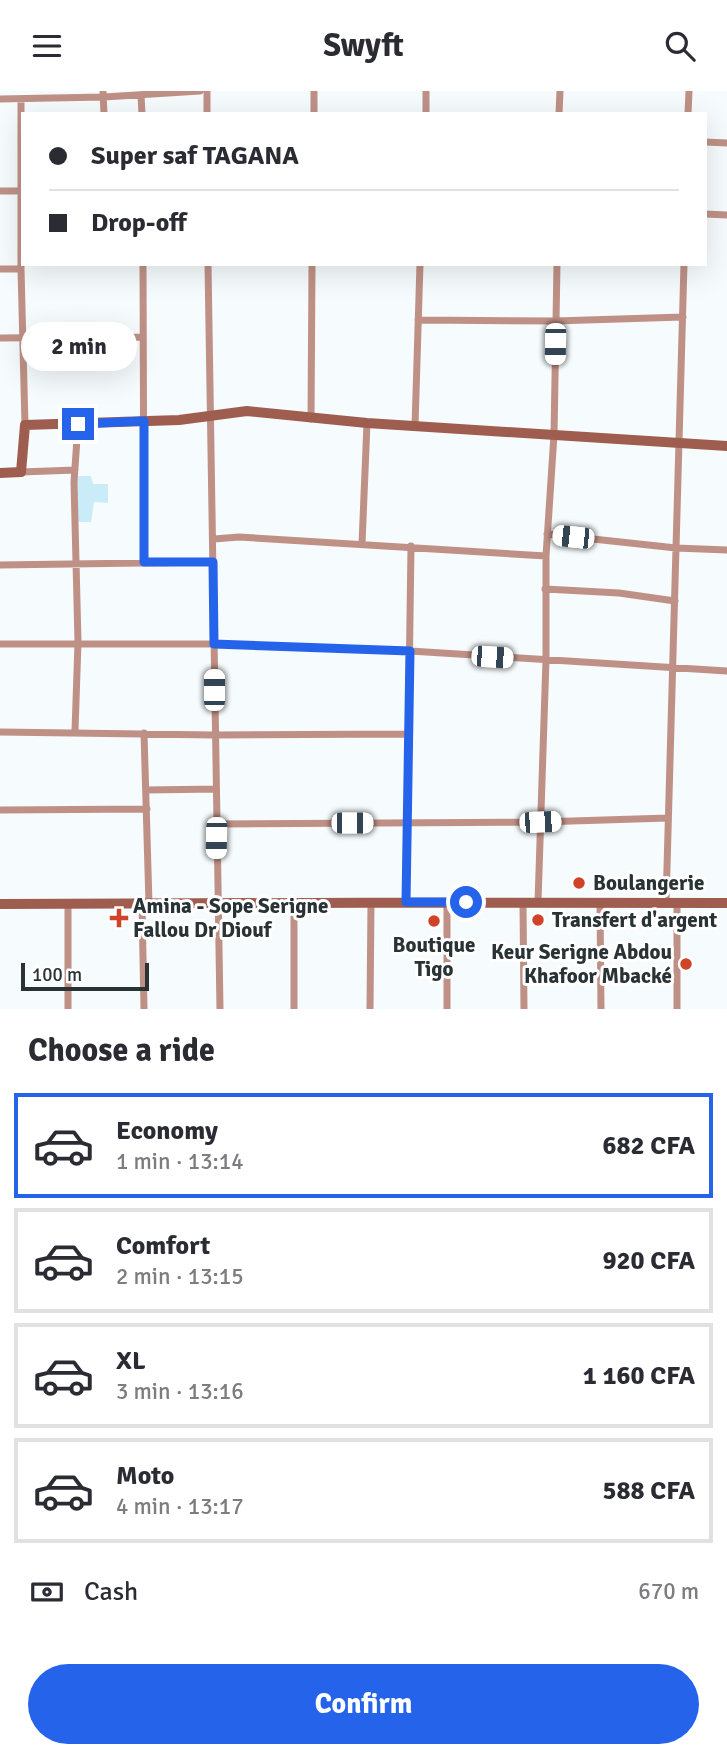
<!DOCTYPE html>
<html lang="en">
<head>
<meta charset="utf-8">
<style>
  :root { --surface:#fff; --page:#f2f2f3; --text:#2b2b33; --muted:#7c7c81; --line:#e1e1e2; --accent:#2563eb }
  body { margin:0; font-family:Signika,sans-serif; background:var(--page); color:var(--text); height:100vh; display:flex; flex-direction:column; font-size:26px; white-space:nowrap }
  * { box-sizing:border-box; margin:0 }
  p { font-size:23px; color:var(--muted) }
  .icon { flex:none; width:38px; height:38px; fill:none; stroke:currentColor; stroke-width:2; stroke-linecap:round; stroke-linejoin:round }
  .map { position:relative; height:918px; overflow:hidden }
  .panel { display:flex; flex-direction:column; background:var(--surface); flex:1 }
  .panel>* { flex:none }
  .banner { position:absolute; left:21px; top:21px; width:686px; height:154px; border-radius:0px; box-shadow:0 7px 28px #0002; display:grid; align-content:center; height:154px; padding:0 28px; background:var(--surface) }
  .scale { position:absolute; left:21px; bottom:18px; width:128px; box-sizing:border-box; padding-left:7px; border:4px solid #293235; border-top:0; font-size:19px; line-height:24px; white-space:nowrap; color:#293235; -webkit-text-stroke:5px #fff; paint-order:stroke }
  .end { position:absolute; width:32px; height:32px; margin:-16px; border:9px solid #2563eb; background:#fff; box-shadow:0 0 0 4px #fff }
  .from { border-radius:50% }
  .bubble { position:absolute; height:49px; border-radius:24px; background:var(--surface); box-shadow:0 7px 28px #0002; font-size:23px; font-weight:700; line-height:49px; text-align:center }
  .car { position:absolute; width:21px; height:42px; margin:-21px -10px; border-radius:9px; box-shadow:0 0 5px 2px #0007; background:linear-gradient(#fff 24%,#345 0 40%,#fff 0 76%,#345 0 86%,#fff 0) }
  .banner b { display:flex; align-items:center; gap:24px; height:66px; font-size:26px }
  .banner b+b { border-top:2px solid var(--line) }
  .banner i { width:18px; height:18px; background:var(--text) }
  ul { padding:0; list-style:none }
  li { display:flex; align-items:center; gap:21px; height:105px; margin:0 14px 10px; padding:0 14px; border:4px solid var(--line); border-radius:0px }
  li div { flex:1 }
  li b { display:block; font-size:26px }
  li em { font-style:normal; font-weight:700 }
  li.current { border-color:var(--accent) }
  li>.icon { width:63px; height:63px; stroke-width:1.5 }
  h2 { padding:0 28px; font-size:32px; line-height:84px }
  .pay { display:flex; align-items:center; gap:18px; height:77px; padding:0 28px; font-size:26px }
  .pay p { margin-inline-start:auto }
  .primary-button { display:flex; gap:14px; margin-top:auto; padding:14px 28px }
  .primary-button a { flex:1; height:80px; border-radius:42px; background:var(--accent); color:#fff; font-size:28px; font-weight:700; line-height:80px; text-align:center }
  header { display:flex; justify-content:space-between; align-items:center; height:91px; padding:0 28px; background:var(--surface); font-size:32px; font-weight:700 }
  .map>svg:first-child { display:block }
  .green { fill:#caecf9 }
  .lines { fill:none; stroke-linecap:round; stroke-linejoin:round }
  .street { stroke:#bf9186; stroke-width:7 }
  .secondary { stroke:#9f5d4f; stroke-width:10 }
  .route { stroke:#2563eb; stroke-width:9 }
  .poi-dot { fill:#cf4329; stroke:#fff; stroke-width:2.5 }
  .labels { text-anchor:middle; stroke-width:6; stroke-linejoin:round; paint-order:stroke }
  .poi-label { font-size:21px; font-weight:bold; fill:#293235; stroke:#fff; text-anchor:start }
</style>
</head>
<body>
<header><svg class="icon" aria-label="menu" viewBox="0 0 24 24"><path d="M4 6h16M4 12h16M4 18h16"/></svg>Swyft<svg class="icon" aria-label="search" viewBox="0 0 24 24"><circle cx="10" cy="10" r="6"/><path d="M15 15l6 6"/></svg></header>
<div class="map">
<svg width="727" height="918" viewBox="0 0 727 918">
  <rect width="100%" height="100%" fill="#f6fbfd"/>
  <!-- green -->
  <path class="green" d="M77,385h14l2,8h15v19l-14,-1 -3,20h-14z"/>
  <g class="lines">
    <!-- street -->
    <path class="street" d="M103,0l1,23
      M207,0v23
      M426,0v23
      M141,4l1,19
      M0,8l104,-2 96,-6
      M21,8v170l4,156
      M314,23v-23
      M559,23l1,-23
      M688,23l1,-23
      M705,51l22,1
      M0,100h21
      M705,123l22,1
      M143,173l1,298
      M208,173l12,745
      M0,178h21
      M418,229l137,1 128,-4
      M0,247l143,-1
      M311,328l1,-155
      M415,335l5,-162
      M21,381l54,-2
      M547,443l129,14 51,2
      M214,448l25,-2 307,19
      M362,453l5,-121
      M0,474l213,-3
      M545,498l74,4 56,8
      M0,553h214l196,7 317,20
      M75,640l3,-89 -4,-160 4,-58
      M0,641l214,3 193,-1
      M144,642l5,171
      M146,699l70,-1
      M0,719l147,-1
      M217,733l323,-2 128,-4
      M406,811l5,-356
      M447,811v107
      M523,811l1,107
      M538,811l8,-242v-104l8,-121 3,-171
      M600,811l1,107
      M666,812l18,-639
      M68,813v105
      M142,814l2,104
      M294,918v-107
      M370,918l1,-107
      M677,918v-106"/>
    <!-- secondary -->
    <path class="secondary" d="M0,382l21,-1 4,-47 154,-5 68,-9 120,12 360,23
      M0,813c242,-2 485,-1 727,-1"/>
  </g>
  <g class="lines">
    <!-- route -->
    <path class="route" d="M78,333l66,-3v141h69l1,82 196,7 -4,251h60"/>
  </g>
  <!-- markers -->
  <g class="poi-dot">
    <circle cx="579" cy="792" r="7"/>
    <path d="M115.5 816.5h7v7h7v7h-7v7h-7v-7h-7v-7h7z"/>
    <circle cx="538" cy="829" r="7"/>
    <circle cx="434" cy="830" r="7"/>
    <circle cx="686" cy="873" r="7"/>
  </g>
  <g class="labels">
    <!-- poi labels -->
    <g class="poi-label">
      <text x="593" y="799">Boulangerie</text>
      <text x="133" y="822">Amina - Sope Serigne<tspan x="133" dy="24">Fallou Dr Diouf</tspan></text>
      <text x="552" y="836">Transfert d'argent</text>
      <text x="434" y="861" text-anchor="middle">Boutique<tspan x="434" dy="24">Tigo</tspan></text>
      <text x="672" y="868" text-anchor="end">Keur Serigne Abdou<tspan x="672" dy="24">Khafoor Mbacké</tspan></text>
    </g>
  </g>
</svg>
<div class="scale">100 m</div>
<i class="end from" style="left:466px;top:811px"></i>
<i class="end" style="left:78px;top:333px"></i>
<div class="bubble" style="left:21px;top:231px;width:116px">2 min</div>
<i class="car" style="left:555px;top:253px;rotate:181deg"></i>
<i class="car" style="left:573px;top:446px;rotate:276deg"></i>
<i class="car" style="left:492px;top:566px;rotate:94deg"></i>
<i class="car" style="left:214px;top:599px;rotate:0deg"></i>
<i class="car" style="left:540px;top:731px;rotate:88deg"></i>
<i class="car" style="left:352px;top:732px;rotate:90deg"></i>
<i class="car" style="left:216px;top:747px;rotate:181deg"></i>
<div class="banner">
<b><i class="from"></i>Super saf TAGANA</b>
<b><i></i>Drop-off</b>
</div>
</div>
<section class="panel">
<h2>Choose a ride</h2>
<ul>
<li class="current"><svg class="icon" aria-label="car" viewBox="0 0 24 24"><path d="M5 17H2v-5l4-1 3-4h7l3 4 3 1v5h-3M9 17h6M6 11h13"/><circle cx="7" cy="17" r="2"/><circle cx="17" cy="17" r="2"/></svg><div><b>Economy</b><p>1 min · 13:14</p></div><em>682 CFA</em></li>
<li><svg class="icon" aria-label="car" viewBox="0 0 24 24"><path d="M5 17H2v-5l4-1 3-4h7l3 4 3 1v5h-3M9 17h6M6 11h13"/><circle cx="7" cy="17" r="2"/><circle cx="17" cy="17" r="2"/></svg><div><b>Comfort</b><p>2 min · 13:15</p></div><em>920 CFA</em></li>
<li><svg class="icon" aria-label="car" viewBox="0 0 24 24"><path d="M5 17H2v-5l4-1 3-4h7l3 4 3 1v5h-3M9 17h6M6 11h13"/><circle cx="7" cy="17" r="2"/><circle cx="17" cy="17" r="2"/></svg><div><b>XL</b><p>3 min · 13:16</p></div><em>1 160 CFA</em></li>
<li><svg class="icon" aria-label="car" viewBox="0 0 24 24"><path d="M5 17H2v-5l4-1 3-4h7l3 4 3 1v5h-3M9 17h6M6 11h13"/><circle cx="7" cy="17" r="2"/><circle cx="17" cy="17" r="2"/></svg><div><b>Moto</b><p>4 min · 13:17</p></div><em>588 CFA</em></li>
</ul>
<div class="pay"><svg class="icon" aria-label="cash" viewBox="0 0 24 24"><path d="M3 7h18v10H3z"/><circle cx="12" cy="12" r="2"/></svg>Cash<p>670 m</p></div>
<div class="primary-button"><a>Confirm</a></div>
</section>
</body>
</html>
